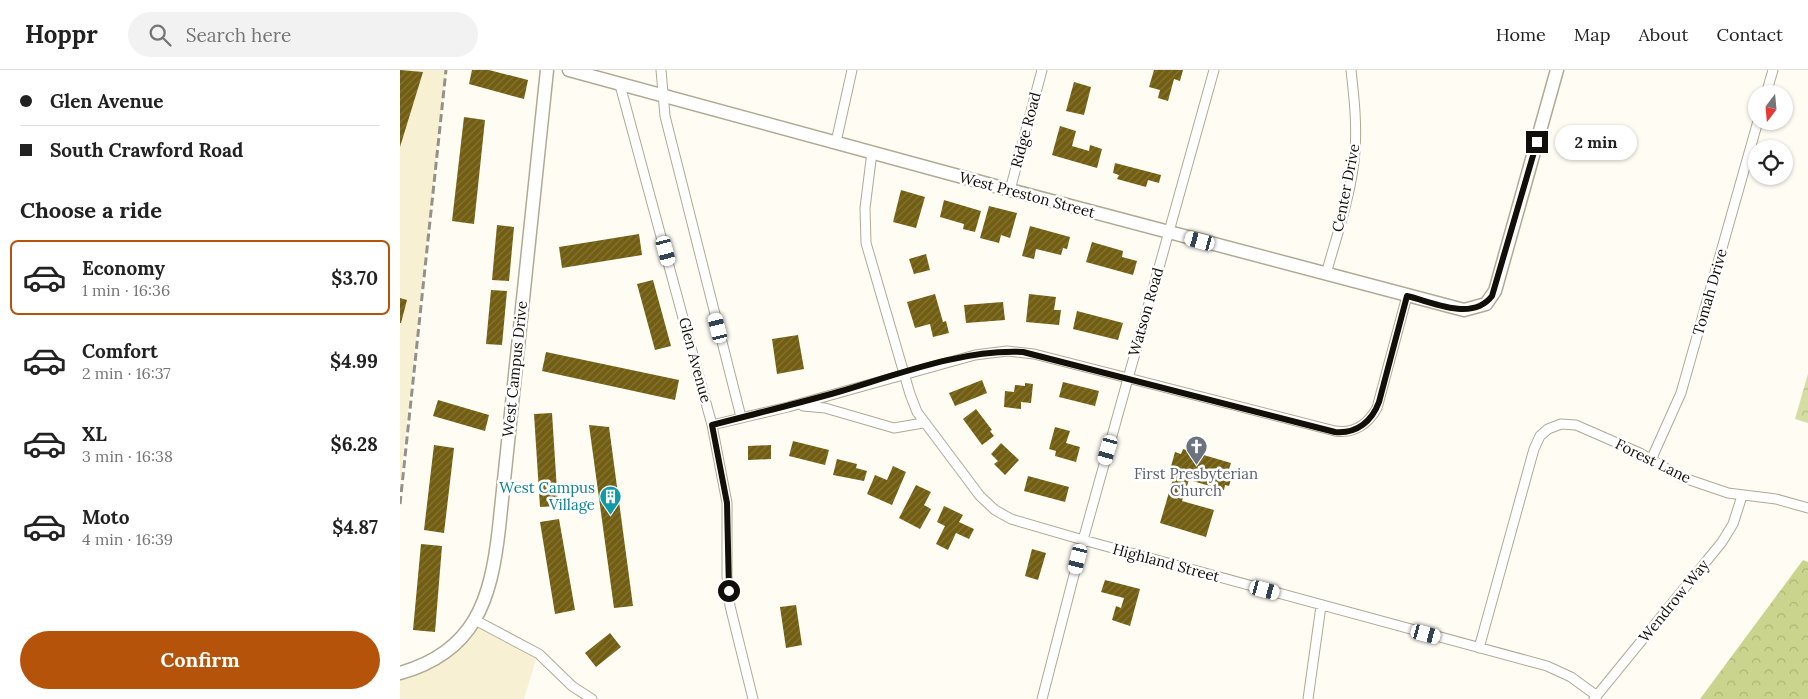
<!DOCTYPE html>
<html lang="en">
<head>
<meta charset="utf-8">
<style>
  :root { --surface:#fff; --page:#f2f2f2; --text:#222; --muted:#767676; --line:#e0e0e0; --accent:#b45309 }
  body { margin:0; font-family:Lora,serif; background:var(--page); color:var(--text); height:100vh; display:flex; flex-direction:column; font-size:19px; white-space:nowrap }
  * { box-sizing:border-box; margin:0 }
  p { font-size:16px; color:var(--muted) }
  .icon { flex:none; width:28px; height:28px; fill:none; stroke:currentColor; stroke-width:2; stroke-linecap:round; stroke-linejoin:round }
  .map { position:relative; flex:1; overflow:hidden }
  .panel { display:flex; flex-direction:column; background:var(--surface); width:400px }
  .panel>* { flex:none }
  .top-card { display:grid; align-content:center; height:110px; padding:0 20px; background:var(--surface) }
  .needle { width:32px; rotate:196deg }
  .buttons { position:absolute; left:1348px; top:15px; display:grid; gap:10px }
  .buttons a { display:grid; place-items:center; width:45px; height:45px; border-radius:50%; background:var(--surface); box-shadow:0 1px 4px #0004; font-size:25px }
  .end { position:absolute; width:22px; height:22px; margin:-11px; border:6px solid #120f08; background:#fff; box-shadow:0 0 0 2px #fff }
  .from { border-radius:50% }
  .bubble { position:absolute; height:35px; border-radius:18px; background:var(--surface); box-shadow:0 1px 4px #0004; font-size:16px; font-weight:800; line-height:35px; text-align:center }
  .car { position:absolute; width:15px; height:30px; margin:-15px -8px; border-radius:6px; box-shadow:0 0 4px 1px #0007; background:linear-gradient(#fff 24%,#345 0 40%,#fff 0 76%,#345 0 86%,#fff 0) }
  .top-card b { display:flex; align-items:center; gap:18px; height:48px; font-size:19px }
  .top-card b+b { border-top:1px solid var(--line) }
  .top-card i { width:12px; height:12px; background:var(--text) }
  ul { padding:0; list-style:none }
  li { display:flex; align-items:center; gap:15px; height:75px; margin:0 10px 8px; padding:0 10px; border:2px solid transparent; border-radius:8px }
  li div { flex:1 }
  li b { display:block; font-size:19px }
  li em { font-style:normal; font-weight:800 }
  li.current { border-color:var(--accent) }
  li>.icon { width:45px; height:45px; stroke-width:1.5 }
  h2 { padding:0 20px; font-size:22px; line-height:60px }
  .primary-button { display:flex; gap:10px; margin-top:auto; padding:10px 20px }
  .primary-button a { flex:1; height:58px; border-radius:30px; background:var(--accent); color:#fff; font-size:20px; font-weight:800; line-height:58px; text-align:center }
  header { display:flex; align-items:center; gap:30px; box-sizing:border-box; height:70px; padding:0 25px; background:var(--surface); border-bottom:1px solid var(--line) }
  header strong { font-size:24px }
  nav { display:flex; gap:28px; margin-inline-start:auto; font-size:18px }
  .search { width:350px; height:45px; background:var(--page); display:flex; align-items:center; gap:12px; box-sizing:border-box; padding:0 18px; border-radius:28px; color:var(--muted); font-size:19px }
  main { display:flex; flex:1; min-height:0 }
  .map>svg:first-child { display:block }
  .built { fill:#f8f0d2 }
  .forest { fill:url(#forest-crowns) }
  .park { fill:url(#park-crowns) }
  .building { fill:url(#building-hatch) }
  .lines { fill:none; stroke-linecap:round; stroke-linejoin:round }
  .street-casing { stroke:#b0aa95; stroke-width:11 }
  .secondary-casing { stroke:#b0aa95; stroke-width:15 }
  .street { stroke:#fff; stroke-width:9 }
  .secondary { stroke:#fff; stroke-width:12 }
  .rail { stroke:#949189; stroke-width:3; stroke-dasharray:8 4; stroke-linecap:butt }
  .route { stroke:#120f08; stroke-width:6 }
  .labels { text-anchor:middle; stroke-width:5; stroke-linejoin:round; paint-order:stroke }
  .street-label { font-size:15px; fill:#120f08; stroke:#fff }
  .worship-label { font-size:15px; fill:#5b616d; stroke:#fff }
  .culture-label { font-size:15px; fill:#0d838f; stroke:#fff; text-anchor:end }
</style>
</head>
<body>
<header>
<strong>Hoppr</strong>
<div class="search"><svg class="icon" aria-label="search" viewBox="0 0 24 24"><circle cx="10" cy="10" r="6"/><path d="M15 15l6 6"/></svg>Search here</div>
<nav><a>Home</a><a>Map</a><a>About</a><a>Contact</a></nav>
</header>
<main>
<section class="panel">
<div class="top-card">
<b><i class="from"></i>Glen Avenue</b>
<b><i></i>South Crawford Road</b>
</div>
<h2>Choose a ride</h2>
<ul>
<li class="current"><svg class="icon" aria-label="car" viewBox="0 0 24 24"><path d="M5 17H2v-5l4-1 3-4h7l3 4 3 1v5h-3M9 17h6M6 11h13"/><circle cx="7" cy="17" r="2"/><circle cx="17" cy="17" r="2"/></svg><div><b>Economy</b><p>1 min · 16:36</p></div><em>$3.70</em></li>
<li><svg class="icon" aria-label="car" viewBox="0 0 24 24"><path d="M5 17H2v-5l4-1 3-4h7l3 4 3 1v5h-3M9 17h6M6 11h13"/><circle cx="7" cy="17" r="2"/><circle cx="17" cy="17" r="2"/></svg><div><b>Comfort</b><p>2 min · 16:37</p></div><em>$4.99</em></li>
<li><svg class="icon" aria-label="car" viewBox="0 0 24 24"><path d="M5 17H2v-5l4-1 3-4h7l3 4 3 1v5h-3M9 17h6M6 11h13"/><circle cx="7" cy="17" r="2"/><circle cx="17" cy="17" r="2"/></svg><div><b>XL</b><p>3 min · 16:38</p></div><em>$6.28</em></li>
<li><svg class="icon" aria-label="car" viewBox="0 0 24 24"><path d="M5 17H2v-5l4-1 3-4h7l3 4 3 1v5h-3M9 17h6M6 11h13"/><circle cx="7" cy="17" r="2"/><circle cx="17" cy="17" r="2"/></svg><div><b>Moto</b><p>4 min · 16:39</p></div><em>$4.87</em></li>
</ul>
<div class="primary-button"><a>Confirm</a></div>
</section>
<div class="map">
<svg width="1408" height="629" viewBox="0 0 1408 629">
  <defs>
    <pattern id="forest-crowns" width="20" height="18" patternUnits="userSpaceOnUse" patternTransform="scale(1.25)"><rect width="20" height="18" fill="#cbd48c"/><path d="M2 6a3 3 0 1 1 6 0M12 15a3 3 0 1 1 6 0" fill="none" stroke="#adb577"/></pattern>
    <pattern id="park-crowns" width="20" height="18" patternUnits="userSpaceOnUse" patternTransform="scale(1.25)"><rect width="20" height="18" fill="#d5dda3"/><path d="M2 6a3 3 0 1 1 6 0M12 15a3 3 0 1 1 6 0" fill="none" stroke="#b6bc8b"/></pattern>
    <pattern id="building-hatch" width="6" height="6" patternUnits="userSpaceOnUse" patternTransform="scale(1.25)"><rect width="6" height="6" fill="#725e11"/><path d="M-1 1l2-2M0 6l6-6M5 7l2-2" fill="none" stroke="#84743a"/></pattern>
  </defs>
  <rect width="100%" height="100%" fill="#fefcf3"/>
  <!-- built -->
  <path class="built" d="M0,0h46l-46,414z
    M75,550l61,39 -12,40h-124v-29l36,-11z"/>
  <!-- forest -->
  <path class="forest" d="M1403,490l5,2v137h-108z"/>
  <!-- park -->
  <path class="park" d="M1408,304v49l-13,-4z"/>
  <!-- building -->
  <path class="building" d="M0,0l23,2 -23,75z
    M72,0h17l39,10 -4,19 -55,-15z
    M754,0h29l-3,11 -6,-2 -6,22 -10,-3 2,-8 -11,-3z
    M674,12l17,5 -7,28 -18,-4z
    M64,47l21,3 -11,104 -22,-3z
    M660,56l16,5 -4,15 17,5 1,-6 12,4 -5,19 -45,-13z
    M715,93l46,12 -2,8 -11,-3 -2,7 -29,-8 2,-4 -6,-2z
    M501,120l24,7 -9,31 -23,-6z
    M544,130l37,11 -6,21 -12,-3 1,-5 -24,-7z
    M589,136l28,7 -7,25 -9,-3 -2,8 -19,-5z
    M97,155l17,2 -5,54 -17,-1z
    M630,156l40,11 -3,12 -4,-1 -2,7 -25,-6 -2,10 -12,-3z
    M239,164l3,21 -80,13 -3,-21z
    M692,172l31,9 -1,6 15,4 -4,14 -47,-13z
    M526,184l4,16 -16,4 -5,-15z
    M253,210l18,66 -16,4 -18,-66z
    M91,220l16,1 -5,54 -16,-1z
    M535,224l8,28 3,-1 3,12 -16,4 -3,-13 -15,4 -8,-26z
    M629,224l27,3 -2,13h7l-2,15 -33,-3z
    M0,228l7,2 -6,23h-1z
    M603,232l2,18 -39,3 -2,-18z
    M677,241l46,12 -5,17 -45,-11z
    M398,265l6,34 -27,5 -5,-35z
    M146,282l133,28 -4,20 -133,-29z
    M582,310l5,13 -32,13 -6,-13z
    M663,312l36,9 -4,15 -36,-9z
    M625,313l8,1 -2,19 -10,-1v7l-17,-2 1,-16 9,1 1,-7 10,1z
    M38,330l51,15 -4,16 -52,-15z
    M576,339l16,21 -2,1 4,5 -12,9 -19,-26z
    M152,343l6,93 -18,1 -6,-93z
    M189,355l20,2 24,179 -19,2z
    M655,357l15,4 -4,12 14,4 -4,15 -21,-6 1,-5 -7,-2z
    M393,371l36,9 -4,15 -36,-9z
    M601,373l18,17 -14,15 -11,-11 4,-3 -7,-7z
    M34,375l20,3 -10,85 -20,-3z
    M371,375v14l-23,1v-14z
    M783,379l48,14 -2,6 5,1 -5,16 -4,-1 -1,5 -35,-10 -7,21 32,9 -8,27 -46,-14 15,-51 -5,-2 5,-18 6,2z
    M437,389l20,5 -1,4 11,3 -3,10 -31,-6z
    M493,396l13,6 -14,33 -25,-11 8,-19 12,5z
    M628,406l41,11 -4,15 -41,-11z
    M516,415l15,7 -7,13 7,4 -11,20 -21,-11z
    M544,436l19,9 -4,7 15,7 -5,10 -13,-6 -8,17 -12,-6 9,-18 -8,-4z
    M159,449l16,91 -20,4 -15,-92z
    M21,474l21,2 -7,86 -22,-2z
    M632,479l14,4 -8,27 -13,-4z
    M705,510l35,9 -10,37 -18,-6 4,-14 5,2 3,-10 -23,-6z
    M396,535l6,40 -16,3 -6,-41z
    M210,563l11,14 -25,20 -11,-14z"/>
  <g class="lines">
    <defs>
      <path id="street" d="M261,0l4,46 76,301
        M220,15l92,340 15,78v73l3,30 23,93
        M1366,24l7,-24
        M436,72l16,-72
        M472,82l-7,56 1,35 44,151 7,18 63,84 15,14 16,9 72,21 464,126 24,11 26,19
        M610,120l32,-120
        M926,204c11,-40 26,-81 29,-123 2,-28 -1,-54 -4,-81
        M403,336l22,2 69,20 29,-5
        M312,355l76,-18 187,-52 32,-4 27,3 301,77c19,3 33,-7 42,-23l30,-112
        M1251,390l30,-67 77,-272
        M75,550l64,34 33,32 20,13
        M1079,578l55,-199 6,-13 8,-7 13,-5 15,1 64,28 41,24 47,16 48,6 32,9
        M642,629l41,-159 131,-470
        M908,629l13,-93
        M1194,629l128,-157 11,-18 9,-28"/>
      <path id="secondary" d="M169,0l441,120 454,120 22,-6 9,-13 62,-221
        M0,603c75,-21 91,-73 99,-145l48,-458"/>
    </defs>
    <!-- street casing -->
    <use href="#street" class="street-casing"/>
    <!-- secondary casing -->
    <use href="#secondary" class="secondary-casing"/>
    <!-- street -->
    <use href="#street" class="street"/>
    <!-- secondary -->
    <use href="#secondary" class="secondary"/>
    <!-- rail -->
    <path class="rail" d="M0,434l46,-434"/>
  </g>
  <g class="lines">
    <!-- route -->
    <path class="route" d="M329,521l-2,-88 -15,-78c42,-11 84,-21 126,-33 58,-17 124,-43 185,-40l312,80c22,2 37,-11 44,-30l28,-106c26,6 65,26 85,0l45,-154"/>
  </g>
  <!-- icons -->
  <defs>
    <symbol id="church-pin" viewBox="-11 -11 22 30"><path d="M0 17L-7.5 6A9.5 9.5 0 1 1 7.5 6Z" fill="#6b7280" stroke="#fff"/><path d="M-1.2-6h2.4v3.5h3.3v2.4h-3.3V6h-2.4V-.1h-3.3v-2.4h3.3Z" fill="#fff"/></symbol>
    <symbol id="building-pin" viewBox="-11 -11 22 30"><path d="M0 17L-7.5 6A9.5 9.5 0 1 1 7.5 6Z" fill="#0f9aa8" stroke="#fff"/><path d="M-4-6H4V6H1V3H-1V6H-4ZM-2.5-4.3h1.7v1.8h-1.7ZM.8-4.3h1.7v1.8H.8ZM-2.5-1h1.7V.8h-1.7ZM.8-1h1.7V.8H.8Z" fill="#fff"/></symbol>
  </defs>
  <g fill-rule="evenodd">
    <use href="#church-pin" x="784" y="364" width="25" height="34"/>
    <use href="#building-pin" x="198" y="414" width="25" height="34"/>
  </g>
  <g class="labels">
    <!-- street labels -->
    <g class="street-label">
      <text transform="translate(626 60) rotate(-75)" y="5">Ridge Road</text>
      <text transform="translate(946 118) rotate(-79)" y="5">Center Drive</text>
      <text transform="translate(627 125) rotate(15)" y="5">West Preston Street</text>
      <text transform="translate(1310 222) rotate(-74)" y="5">Tomah Drive</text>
      <text transform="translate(746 242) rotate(-74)" y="5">Watson Road</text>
      <text transform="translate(295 290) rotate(75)" y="5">Glen Avenue</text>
      <text transform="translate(115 299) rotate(-84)" y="5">West Campus Drive</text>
      <text transform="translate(1253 391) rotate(26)" y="5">Forest Lane</text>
      <text transform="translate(766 493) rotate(15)" y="5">Highland Street</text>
      <text transform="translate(1274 531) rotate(-51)" y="5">Wendrow Way</text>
    </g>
    <!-- worship labels -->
    <g class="worship-label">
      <text x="796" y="409">First Presbyterian<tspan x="796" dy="17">Church</tspan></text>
    </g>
    <!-- culture labels -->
    <g class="culture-label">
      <text x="195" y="423">West Campus<tspan x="195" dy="17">Village</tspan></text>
    </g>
  </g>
</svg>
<div class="buttons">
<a><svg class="needle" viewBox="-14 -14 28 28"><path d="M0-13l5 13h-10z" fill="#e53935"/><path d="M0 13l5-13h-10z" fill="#767676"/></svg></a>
<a><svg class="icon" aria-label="locate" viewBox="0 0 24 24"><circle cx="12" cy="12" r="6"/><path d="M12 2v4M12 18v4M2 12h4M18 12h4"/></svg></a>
</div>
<i class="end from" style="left:329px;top:521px"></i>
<i class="end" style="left:1137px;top:72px"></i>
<div class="bubble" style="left:1155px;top:55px;width:82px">2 min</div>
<i class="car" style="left:800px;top:171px;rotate:285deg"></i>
<i class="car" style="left:266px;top:181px;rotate:165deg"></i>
<i class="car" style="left:318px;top:258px;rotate:346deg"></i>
<i class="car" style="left:708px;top:380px;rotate:196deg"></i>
<i class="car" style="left:678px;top:489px;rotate:194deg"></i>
<i class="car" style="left:865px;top:520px;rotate:105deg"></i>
<i class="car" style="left:1026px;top:564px;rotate:105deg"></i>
</div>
</main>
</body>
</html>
